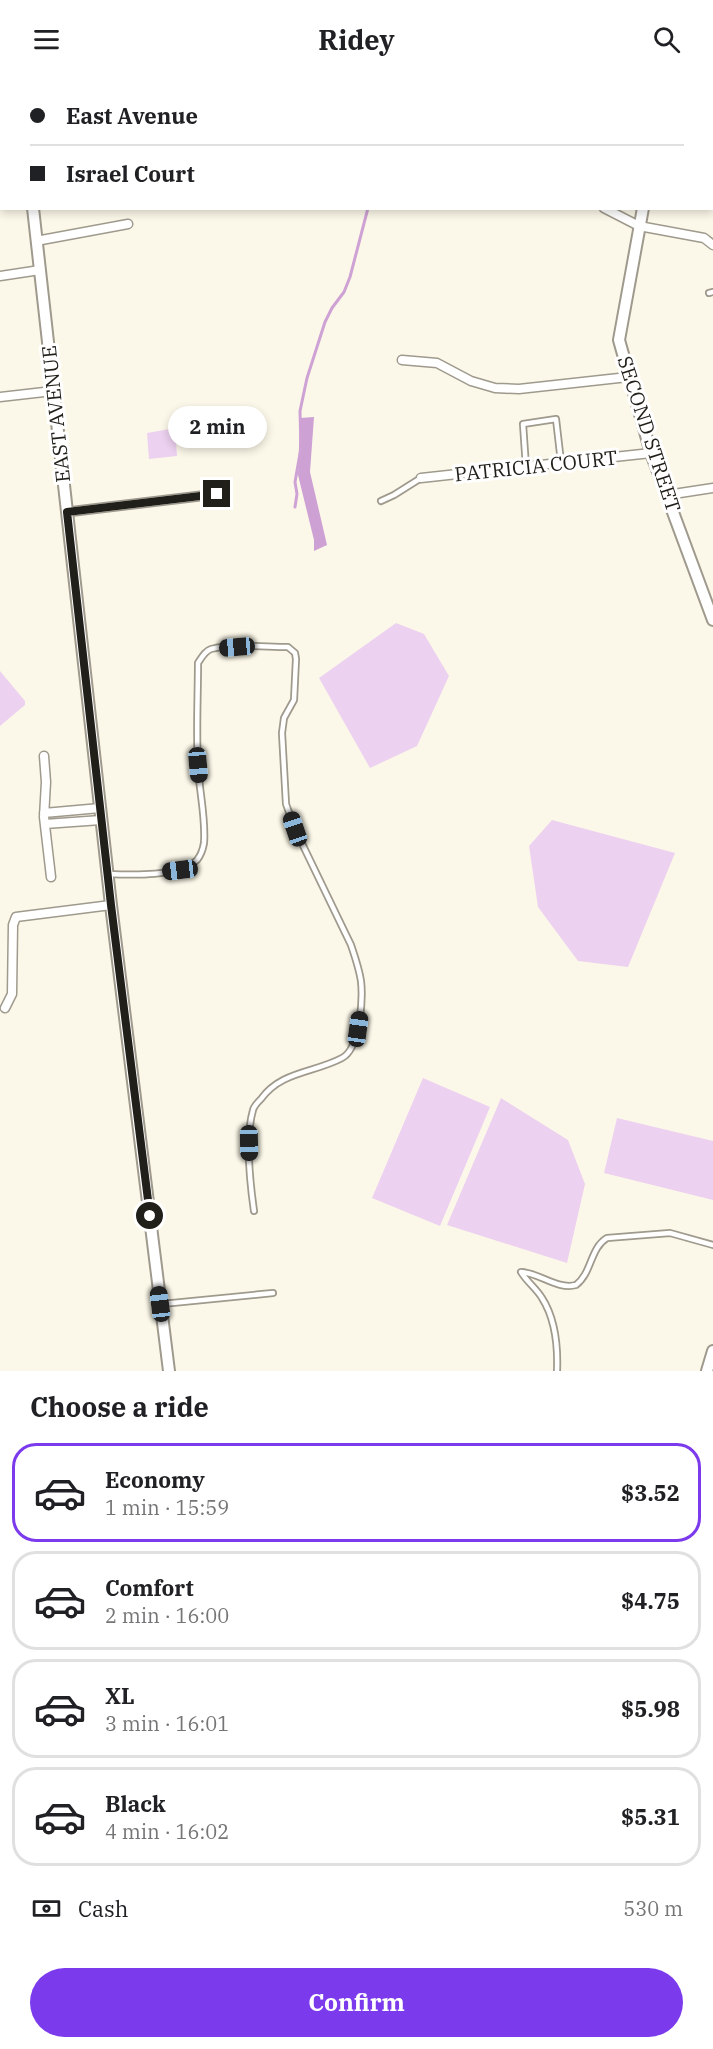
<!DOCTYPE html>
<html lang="en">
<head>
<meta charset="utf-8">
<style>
  :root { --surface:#fff; --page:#f2f2f2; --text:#202124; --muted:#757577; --line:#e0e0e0; --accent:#7c3aed }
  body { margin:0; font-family:"IBM Plex Serif",serif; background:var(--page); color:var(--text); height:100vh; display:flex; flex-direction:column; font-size:22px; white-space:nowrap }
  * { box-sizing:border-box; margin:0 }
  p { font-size:20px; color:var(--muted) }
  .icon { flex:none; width:33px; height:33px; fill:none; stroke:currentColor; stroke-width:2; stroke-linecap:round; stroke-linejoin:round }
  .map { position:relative; height:1293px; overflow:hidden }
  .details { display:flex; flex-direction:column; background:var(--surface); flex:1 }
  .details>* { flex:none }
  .top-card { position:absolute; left:0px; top:0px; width:714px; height:132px; box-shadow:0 3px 9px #0003; display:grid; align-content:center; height:132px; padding:0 30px; background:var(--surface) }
  .end { position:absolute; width:27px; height:27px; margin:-14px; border:8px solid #211f1a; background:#fff; box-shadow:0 0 0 3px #fff }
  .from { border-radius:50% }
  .bubble { position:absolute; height:42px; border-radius:21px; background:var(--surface); box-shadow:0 3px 9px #0003; font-size:20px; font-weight:800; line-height:42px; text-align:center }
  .car { position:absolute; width:18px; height:36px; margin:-18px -9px; border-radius:8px; box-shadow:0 0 4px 2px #0007; background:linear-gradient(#222 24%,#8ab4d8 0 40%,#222 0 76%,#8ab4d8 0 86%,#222 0) }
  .top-card b { display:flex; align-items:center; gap:21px; height:57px; font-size:22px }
  .top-card b+b { border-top:2px solid var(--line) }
  .top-card i { width:15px; height:15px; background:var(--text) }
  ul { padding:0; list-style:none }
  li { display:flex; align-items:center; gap:18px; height:99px; margin:0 12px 9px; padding:0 18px; border:3px solid var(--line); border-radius:24px }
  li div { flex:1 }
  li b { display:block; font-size:22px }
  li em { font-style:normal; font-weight:800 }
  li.on { border-color:var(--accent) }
  li>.icon { width:54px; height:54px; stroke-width:1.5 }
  h2 { padding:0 30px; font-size:27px; line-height:72px }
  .pay { display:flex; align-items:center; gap:15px; height:66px; padding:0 30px; font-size:22px }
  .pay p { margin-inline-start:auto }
  .cta { display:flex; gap:12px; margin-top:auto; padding:12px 30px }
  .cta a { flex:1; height:69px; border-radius:36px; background:var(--accent); color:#fff; font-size:24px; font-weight:800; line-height:69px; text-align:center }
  header { display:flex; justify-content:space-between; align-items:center; height:78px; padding:0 30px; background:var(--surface); font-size:27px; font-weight:800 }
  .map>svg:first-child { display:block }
  .green { fill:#edd1f0 }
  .forest { fill:#cda1d3 }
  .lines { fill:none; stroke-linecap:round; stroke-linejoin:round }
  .stream { stroke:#cea2d4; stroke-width:3 }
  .service-casing { stroke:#9f9a8d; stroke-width:8 }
  .minor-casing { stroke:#9f9a8d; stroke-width:11 }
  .tertiary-casing { stroke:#9f9a8d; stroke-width:14 }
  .service { stroke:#fff; stroke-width:4.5 }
  .minor { stroke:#fff; stroke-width:8 }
  .tertiary { stroke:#fff; stroke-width:10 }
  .route { stroke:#211f1a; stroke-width:8 }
  .labels { text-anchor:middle; stroke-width:6; stroke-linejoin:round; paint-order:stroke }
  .street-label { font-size:20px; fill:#211f1a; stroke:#fff }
</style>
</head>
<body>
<header><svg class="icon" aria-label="menu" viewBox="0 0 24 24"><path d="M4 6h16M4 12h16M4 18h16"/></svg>Ridey<svg class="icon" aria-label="search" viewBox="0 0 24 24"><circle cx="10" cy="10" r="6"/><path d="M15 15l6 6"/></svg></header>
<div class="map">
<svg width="713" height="1293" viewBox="0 0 713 1293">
  <rect width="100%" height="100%" fill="#fcf8e9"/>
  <!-- green -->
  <path class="green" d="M175,350l2,28 -28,3 -2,-26z
    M396,545l28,11 25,42 -32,70 -47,22 -51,-90z
    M0,593l25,30v4l-25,21z
    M552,742l123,33 -47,114 -50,-6 -40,-54 -9,-61z
    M423,1000l67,29 -50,119 -68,-28z
    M501,1020l67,42 17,44 -18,79 -120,-38z
    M617,1040l96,23v59l-109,-27z"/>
  <!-- forest -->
  <path class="forest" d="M314,339l-4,55 17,73 -13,6v-11l-16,-65 2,-57z"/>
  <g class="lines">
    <!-- stream -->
    <path class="stream" d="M318,0l1,2
      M295,429l2,-13 -2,-12 6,-34 -1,-37 7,-33 18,-56 7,-14 12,-16 6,-15 18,-69"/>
    <defs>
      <path id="service" d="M623,0l2,2
        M33,2l13,-2
        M712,7h1
        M709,215l4,-1
        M526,389l-3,-43 33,-5 5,43
        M381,423l13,-6 27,-17
        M108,796c23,1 72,3 89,-14 4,-5 6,-11 7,-17 2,-26 -5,-52 -6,-78 -2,-34 0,-68 0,-102 4,-6 7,-12 13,-14 23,-6 54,-2 77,-2l7,6 1,6 -2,41 -10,18 -2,15 4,71 9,25 56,116c4,12 8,23 10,36 2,18 -1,68 -19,77 -28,15 -61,13 -81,41 -3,3 -7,7 -8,11 -8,28 -3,73 1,101
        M162,1226l111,-11
        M557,1293c1,-25 -1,-51 -15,-73 -6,-10 -15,-16 -21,-26 19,1 36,18 55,13 16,-12 14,-37 31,-47l63,-5 43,12"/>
      <path id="minor" d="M0,13h2
        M604,130l35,18 65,12 9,7
        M36,163l92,-17
        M0,198l40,-6
        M402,282l35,3 34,18 24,7 24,1 109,-12
        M0,319l53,-6
        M421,400l230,-25
        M667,417l46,-7
        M67,434l150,-18
        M44,678l2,26 -2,35 7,60
        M44,735l56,-5
        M45,746l56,-4
        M5,930l7,-14 1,-69 3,-8 95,-12"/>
      <path id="tertiary" d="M18,0v2
        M662,2v-2
        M33,130l78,697 58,466
        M643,130l-24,132 32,113 62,167
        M707,1293l6,-20"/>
    </defs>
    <!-- service casing -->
    <use href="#service" class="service-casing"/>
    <!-- minor casing -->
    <use href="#minor" class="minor-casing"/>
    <!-- tertiary casing -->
    <use href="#tertiary" class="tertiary-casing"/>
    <!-- service -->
    <use href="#service" class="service"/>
    <!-- minor -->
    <use href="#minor" class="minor"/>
    <!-- tertiary -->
    <use href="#tertiary" class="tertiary"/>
  </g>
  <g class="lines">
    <!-- route -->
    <path class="route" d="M150,1138l-39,-311 -44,-393 150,-18"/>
  </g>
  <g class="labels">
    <!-- street labels -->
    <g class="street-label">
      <text transform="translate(56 336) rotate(-96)" y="7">EAST AVENUE</text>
      <text transform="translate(649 356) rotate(72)" y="7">SECOND STREET</text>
      <text transform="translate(536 388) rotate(-6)" y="7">PATRICIA COURT</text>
    </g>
  </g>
</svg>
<i class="end from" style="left:150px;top:1138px"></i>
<i class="end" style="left:217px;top:416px"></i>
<div class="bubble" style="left:168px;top:328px;width:99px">2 min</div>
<i class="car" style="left:237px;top:569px;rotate:265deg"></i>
<i class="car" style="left:198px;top:687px;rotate:175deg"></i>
<i class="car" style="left:295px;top:751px;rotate:341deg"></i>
<i class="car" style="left:180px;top:792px;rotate:263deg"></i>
<i class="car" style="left:358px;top:951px;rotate:8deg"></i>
<i class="car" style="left:249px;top:1065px;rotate:179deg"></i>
<i class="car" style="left:160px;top:1226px;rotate:353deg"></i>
<div class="top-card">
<b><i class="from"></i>East Avenue</b>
<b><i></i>Israel Court</b>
</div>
</div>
<section class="details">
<h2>Choose a ride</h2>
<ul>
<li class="on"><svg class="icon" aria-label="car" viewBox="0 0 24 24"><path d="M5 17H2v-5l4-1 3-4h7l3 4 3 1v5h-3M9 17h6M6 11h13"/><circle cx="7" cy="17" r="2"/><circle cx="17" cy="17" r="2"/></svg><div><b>Economy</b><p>1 min · 15:59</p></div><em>$3.52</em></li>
<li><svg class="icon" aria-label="car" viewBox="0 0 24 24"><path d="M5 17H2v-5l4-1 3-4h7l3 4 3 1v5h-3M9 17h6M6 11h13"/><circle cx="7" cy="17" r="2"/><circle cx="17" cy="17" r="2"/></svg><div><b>Comfort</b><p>2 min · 16:00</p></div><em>$4.75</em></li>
<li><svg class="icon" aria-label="car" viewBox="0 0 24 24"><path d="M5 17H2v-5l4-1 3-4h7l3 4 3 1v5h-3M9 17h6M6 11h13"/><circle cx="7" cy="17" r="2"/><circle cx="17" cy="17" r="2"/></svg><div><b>XL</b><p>3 min · 16:01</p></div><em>$5.98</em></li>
<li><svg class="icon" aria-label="car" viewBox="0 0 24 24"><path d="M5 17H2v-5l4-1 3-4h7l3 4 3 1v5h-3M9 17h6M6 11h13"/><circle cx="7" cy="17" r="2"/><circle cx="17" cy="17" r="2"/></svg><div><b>Black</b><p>4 min · 16:02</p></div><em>$5.31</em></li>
</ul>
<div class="pay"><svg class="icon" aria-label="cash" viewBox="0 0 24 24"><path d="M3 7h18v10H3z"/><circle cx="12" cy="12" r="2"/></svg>Cash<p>530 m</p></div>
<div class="cta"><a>Confirm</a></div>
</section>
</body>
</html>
